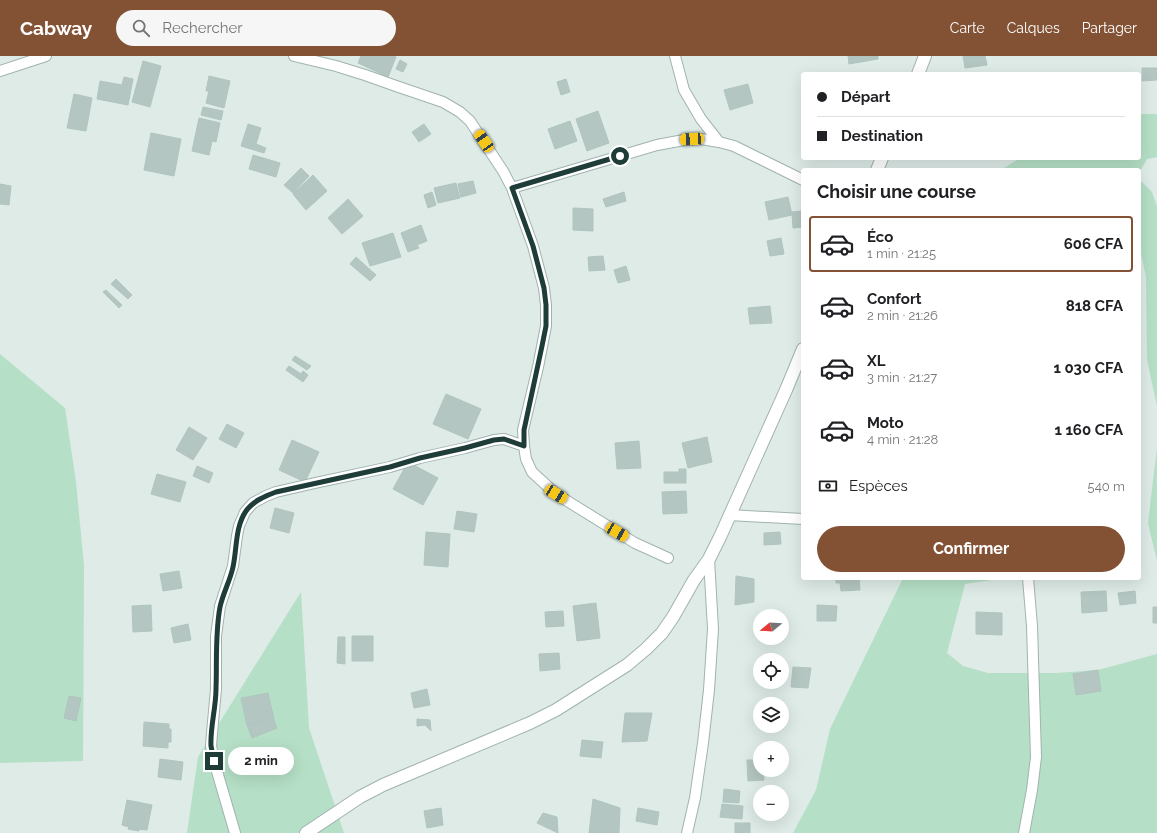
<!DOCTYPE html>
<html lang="fr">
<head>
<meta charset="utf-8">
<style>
  :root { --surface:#fff; --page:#f6f6f6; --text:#202124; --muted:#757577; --line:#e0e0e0; --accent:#835235 }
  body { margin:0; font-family:Raleway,sans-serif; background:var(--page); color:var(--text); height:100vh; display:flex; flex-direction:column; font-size:15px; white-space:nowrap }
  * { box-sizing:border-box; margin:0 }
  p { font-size:13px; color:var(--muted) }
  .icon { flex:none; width:22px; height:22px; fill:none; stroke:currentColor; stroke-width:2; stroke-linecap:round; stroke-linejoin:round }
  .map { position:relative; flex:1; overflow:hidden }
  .side { position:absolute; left:801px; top:112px; width:340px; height:412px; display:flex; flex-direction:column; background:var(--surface); border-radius:4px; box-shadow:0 4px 16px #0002 }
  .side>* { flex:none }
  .hud { position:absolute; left:801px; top:16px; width:340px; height:88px; border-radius:4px; box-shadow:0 4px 16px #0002; display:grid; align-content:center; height:88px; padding:0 16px; background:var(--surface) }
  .needle { width:26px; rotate:252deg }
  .controls { position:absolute; left:753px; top:553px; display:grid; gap:8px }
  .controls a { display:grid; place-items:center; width:36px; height:36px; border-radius:50%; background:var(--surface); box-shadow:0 4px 16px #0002; font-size:20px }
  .end { position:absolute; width:18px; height:18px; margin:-9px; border:5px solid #1e3c38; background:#fff; box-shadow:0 0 0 2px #fff }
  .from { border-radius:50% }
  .bubble { position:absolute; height:28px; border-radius:14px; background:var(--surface); box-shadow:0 4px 16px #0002; font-size:13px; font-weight:700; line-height:28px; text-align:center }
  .car { position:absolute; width:12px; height:24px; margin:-12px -6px; border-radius:5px; box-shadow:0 0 3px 1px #0007; background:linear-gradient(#f5c518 24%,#345 0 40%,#f5c518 0 76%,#345 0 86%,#f5c518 0) }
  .hud b { display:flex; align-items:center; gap:14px; height:38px; font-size:15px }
  .hud b+b { border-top:1px solid var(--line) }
  .hud i { width:10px; height:10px; background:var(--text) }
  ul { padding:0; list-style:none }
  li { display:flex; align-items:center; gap:12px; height:56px; margin:0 8px 6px; padding:0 8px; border:2px solid transparent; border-radius:4px }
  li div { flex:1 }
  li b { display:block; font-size:15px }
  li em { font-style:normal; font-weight:700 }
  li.selected { border-color:var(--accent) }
  li>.icon { width:36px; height:36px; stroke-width:1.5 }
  h2 { padding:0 16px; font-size:18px; line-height:48px }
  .pay { display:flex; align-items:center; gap:10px; height:44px; padding:0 16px; font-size:15px }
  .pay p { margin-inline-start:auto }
  .action { display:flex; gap:8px; margin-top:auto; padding:8px 16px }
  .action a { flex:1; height:46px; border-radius:24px; background:var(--accent); color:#fff; font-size:16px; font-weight:700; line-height:46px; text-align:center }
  header { display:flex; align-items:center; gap:24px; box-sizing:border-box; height:56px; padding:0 20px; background:var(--accent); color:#fff }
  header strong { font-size:19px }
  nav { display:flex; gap:22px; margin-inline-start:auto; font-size:14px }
  .search { width:280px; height:36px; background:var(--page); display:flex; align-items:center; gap:10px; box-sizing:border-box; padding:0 14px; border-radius:22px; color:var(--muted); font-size:15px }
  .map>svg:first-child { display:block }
  .green { fill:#b5dfc6 }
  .building { fill:#b4c6c1; stroke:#b0c5bf }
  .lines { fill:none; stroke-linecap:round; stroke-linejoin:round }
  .minor-casing { stroke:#a1b3af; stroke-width:12 }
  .tertiary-casing { stroke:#a1b3af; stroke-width:14 }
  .minor { stroke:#fff; stroke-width:10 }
  .tertiary { stroke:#fff; stroke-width:12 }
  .route { stroke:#1e3c38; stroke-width:5 }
</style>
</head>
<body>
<header>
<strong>Cabway</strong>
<div class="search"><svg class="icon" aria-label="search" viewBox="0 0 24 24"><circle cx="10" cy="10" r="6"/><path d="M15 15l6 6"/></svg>Rechercher</div>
<nav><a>Carte</a><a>Calques</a><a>Partager</a></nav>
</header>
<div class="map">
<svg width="1157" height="777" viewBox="0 0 1157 777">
  <rect width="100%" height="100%" fill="#deebe7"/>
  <!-- green -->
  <path class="green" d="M1139,58h18v43l-10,2 -8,14v-3h-138l19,-12h119z
    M1139,123l13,13 5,14v200l-10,-46 -1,-83 -7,-33z
    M0,298l65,54 11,74 8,84 -1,195 -83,2z
    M1157,391v114l-9,-38z
    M903,522h102l-40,6 -18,69 16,13 25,7h68l42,-3 59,-16v179h-364l23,-43 14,-61z
    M301,536l8,136 35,105h-157l11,-76z"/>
  <!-- building -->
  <path class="building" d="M361,0h32l3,1 -8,20 -30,-14z
    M848,0h30v3l-29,5z
    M963,0h22l2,9 -22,3z
    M400,4l7,4 -4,8 -7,-3z
    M143,5l18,5 -11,41 -18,-5z
    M1142,12h15v12l-15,1z
    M209,20l21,5 -6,27 -18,-5 3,-12h-3z
    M124,21l9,2 -5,26 -31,-6 3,-18 22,4z
    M566,23l4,13 -9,3 -4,-13z
    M748,28l5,19 -23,7 -6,-20z
    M74,38l18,4 -6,33 -19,-3z
    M203,51l20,4 -2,9 -20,-5z
    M598,55l11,32 -22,8 -11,-32z
    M199,62l21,5 -4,19 -4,-1 -3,14 -17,-4z
    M570,65l7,20 -22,8 -7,-20z
    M248,68l13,4 -5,16 10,4 -2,5 -23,-7z
    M424,68l7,10 -12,8 -7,-10z
    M151,77l30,6 -7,37 -30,-6z
    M253,99l27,8 -4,14 -27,-8z
    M301,112l8,8 -16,17 -9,-8z
    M313,119l14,16 -21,19 -13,-16z
    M473,125l3,12 -15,4 -3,-13z
    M456,127l4,15 -22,5 -4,-15z
    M0,128l11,2 -2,19 -9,-1z
    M432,136l4,13 -8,3 -4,-13z
    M624,136l2,9 -20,6 -3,-8z
    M788,141l4,18 -23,5 -4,-18z
    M348,143l15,17 -21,18 -14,-16z
    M573,152l20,1v22l-20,-1z
    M803,155v16l-10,1 -1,-16z
    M421,169l6,16 -10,4 2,3 -11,4 -7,-19z
    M393,177l8,24 -31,9 -8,-23z
    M781,182l3,16 -14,2 -3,-15z
    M603,200l2,14 -16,1 -1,-14z
    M356,201l20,18 -6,6 -20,-17z
    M626,210l4,14 -12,3 -4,-13z
    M116,223l16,16 -4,4 -17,-15z
    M106,234l16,15 -3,3 -16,-16z
    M770,250l2,17 -22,1 -2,-16z
    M295,300l16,10 -4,4 -15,-10z
    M289,310l12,8 2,-3 5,4 -5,7 -17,-12z
    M446,338l35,15 -13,30 -35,-15z
    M227,368l17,9 -8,15 -17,-9z
    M189,371l18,11 -14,22 -17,-10z
    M707,381l5,25 -24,6 -6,-25z
    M292,384l27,12 -14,30 -26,-12z
    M639,385l2,27 -24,1 -2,-26z
    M408,406l30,16 -15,27 -30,-16z
    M197,410l16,7 -4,10 -16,-7z
    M679,413h7v14h-22v-11h15z
    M157,418l29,8 -6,20 -29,-8z
    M686,435l1,22 -24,1 -1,-22z
    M275,452l19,5 -5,20 -19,-5z
    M457,455l20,3 -3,18 -20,-3z
    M426,476l24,2 -2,33 -24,-2z
    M780,476l1,12 -17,1v-12z
    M179,515l3,17 -19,3 -3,-17z
    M736,520l18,3v23l-19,3z
    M836,522h23l1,12 -19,1 -1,-8h-4z
    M1106,535l1,20 -25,2 -1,-21z
    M1135,535l1,12 -16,2 -2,-12z
    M596,547l4,35 -23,3 -4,-35z
    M151,549l1,26 -19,1 -1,-26z
    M817,549l20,1 -1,15h-19z
    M1153,551h4v16h-4z
    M563,555l1,15 -18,1 -1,-15z
    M976,556l26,1v22l-26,-1z
    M188,568l3,16 -17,3 -3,-15z
    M352,580h21v25h-21z
    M338,581h7v27l-8,-1z
    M559,597l1,16 -20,2 -1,-17z
    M793,611l18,1 -3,20 -17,-1z
    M1098,614l3,21 -25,4 -3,-21z
    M427,633l3,16 -16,3 -3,-15z
    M268,637l6,26 -27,6 -6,-27z
    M69,640l12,2 -5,23 -12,-3z
    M625,657h27l-5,28 -25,1z
    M272,659l5,13 -25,10 -5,-13z
    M417,663l13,1 1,11 -6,-6 -8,1z
    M144,666l25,2v5h2v13h-3v6l-25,-2z
    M582,684l21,2 -2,16 -21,-2z
    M160,703l23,3 -2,18 -23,-3z
    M747,704h13v10h3l1,10 -16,1z
    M724,733l16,2 -1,12 -16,-1z
    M593,743l27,9 -1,25h-30z
    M127,744l25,5 -5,25 -8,-1v2l-11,-2 1,-2 -7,-2z
    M722,748l21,2 -1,13 -22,-2z
    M441,752l2,17 -16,3 -3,-17z
    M638,752l21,4 -2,13 -21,-4z
    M543,757l14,4 1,16 -21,-10z
    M735,767h15v10h-15z"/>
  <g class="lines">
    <defs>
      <path id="minor" d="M294,0l42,10 29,9 31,11 47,16 17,10 10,9 33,50 9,17 21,58 11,42 2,17v21l-8,41 -15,63 1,16 2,13 6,13 24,22 79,49 33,15
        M675,0l9,34 17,29 18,23
        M0,15l46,-15
        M512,132l145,-43 27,-5 17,-1 18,3 15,4 69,34
        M729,459l74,4
        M235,777l-21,-72 -3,-15 1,-13 4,-44v-53l4,-30 13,-40 4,-30 2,-10 6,-14 8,-9 13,-7 10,-4 39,-9 75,-16 30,-9 45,-10 29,-8 10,-1 20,7
        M687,777l8,-35 8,-55 6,-53 4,-61 -4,-70
        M1024,777l8,-43 4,-33 -4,-131 -4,-48"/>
      <path id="tertiary" d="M918,18l7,-18
        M877,114l5,-12
        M306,777l54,-36 23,-12 26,-11 121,-51 26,-13 71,-45 19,-16 16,-16 11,-16 21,-37 15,-21 11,-22 66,-147 17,-41"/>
    </defs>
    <!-- minor casing -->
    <use href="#minor" class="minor-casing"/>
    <!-- tertiary casing -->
    <use href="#tertiary" class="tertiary-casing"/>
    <!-- minor -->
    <use href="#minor" class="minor"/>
    <!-- tertiary -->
    <use href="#tertiary" class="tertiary"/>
  </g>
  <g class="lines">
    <!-- route -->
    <path class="route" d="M214,705c-1,-5 -2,-10 -3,-15 -1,-19 5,-38 5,-57 1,-28 -1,-55 4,-82 3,-14 10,-26 13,-40 4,-18 2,-40 13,-56 7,-10 19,-15 30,-19l114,-25 30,-9 45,-10 29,-8 10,-1 20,7v-16l18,-84 4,-20v-21l-2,-17 -11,-42 -21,-58 108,-32"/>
  </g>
</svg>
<div class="controls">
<a><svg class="needle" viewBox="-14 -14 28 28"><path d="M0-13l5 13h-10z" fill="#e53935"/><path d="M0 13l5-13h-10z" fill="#757577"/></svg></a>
<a><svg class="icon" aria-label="locate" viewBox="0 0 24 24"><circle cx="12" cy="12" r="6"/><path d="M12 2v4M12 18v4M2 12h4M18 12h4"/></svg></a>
<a><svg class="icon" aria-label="layers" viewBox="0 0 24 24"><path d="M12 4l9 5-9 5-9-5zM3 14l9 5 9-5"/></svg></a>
<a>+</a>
<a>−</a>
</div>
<i class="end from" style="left:620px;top:100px"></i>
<i class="end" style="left:214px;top:705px"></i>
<div class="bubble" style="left:228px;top:691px;width:66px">2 min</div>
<i class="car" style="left:692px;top:83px;rotate:267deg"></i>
<i class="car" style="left:484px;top:85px;rotate:326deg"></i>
<i class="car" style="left:556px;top:438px;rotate:121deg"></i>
<i class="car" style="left:617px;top:476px;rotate:120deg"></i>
<div class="hud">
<b><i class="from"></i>Départ</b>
<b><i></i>Destination</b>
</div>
<section class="side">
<h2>Choisir une course</h2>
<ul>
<li class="selected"><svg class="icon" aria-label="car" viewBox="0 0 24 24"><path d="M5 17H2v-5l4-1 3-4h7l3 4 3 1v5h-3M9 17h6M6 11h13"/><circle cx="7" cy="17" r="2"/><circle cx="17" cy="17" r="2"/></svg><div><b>Éco</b><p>1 min · 21:25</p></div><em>606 CFA</em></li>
<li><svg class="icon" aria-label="car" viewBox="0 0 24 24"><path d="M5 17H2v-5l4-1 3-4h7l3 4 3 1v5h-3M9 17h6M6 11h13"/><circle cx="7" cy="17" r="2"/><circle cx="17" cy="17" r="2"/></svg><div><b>Confort</b><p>2 min · 21:26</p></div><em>818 CFA</em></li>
<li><svg class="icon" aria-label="car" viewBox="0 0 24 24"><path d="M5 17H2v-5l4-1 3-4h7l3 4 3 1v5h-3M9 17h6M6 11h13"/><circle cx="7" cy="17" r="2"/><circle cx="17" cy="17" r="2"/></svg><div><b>XL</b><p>3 min · 21:27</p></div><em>1 030 CFA</em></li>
<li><svg class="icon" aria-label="car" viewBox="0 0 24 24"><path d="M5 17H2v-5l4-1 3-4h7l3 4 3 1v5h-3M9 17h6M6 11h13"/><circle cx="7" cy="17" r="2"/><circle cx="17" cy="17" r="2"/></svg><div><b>Moto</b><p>4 min · 21:28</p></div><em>1 160 CFA</em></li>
</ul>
<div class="pay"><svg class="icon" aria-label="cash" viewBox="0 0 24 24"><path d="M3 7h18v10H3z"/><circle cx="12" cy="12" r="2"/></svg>Espèces<p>540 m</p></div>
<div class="action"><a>Confirmer</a></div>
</section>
</div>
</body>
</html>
